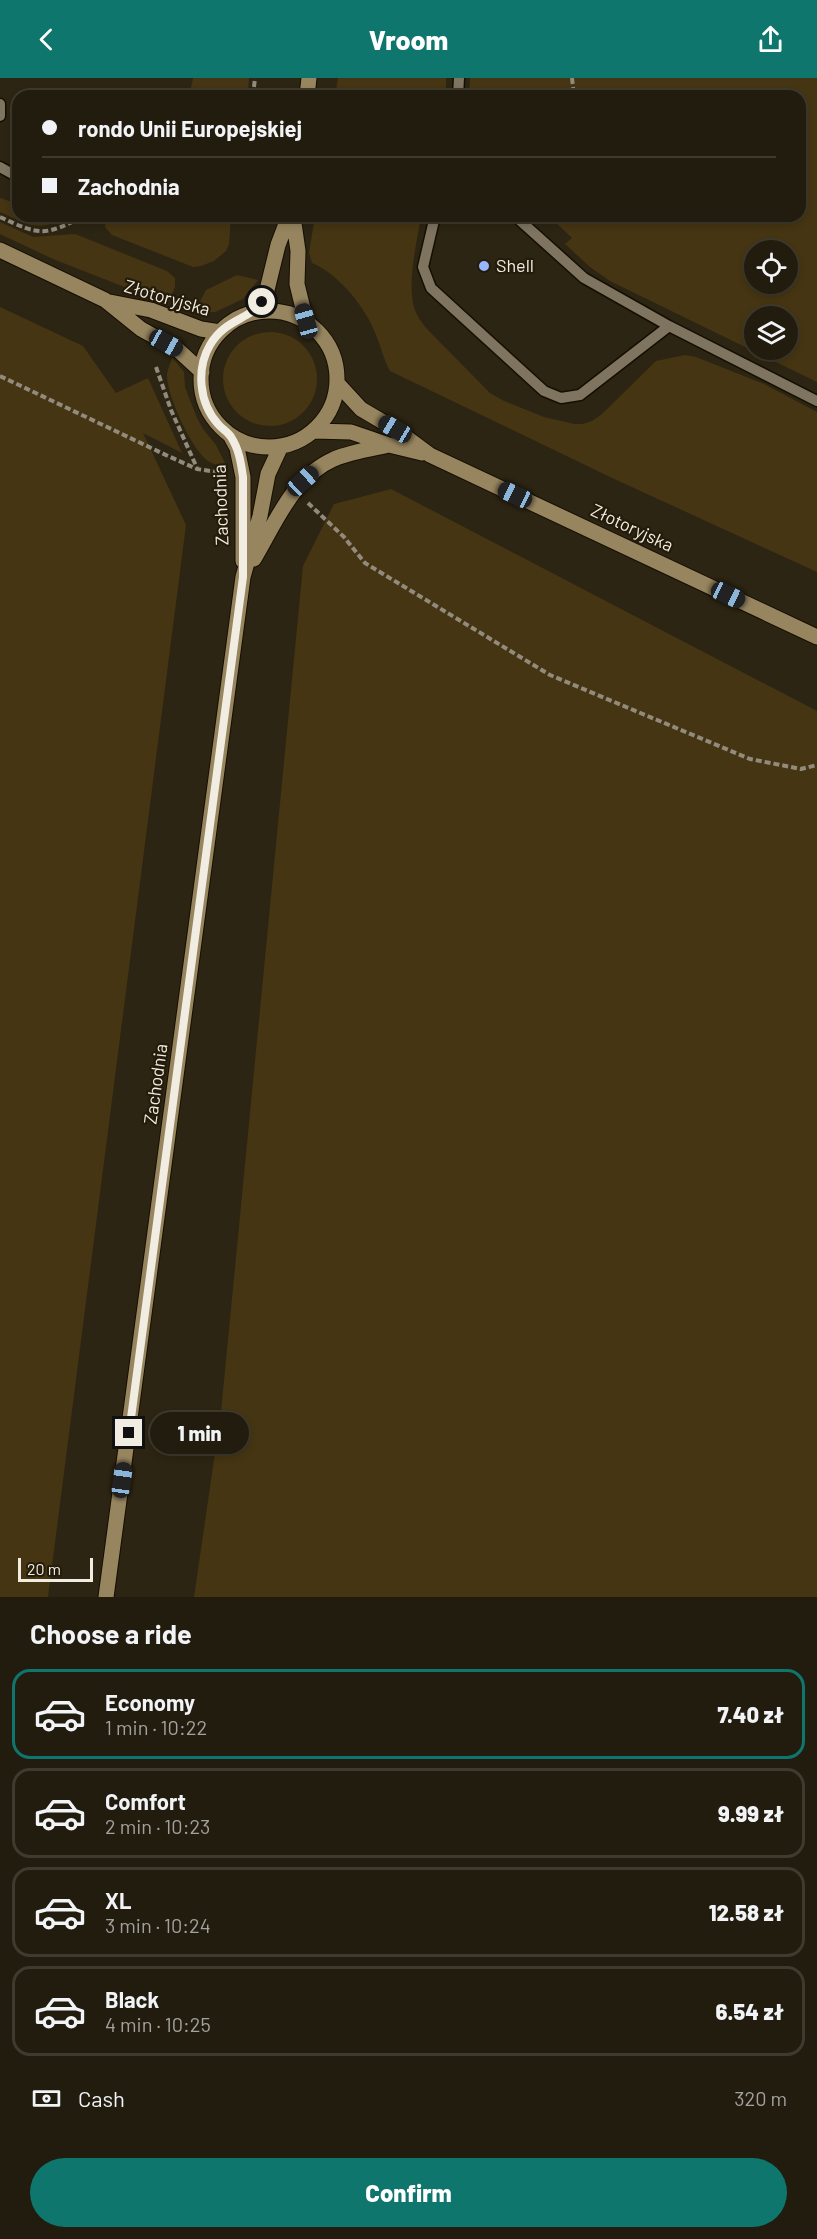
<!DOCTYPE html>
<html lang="en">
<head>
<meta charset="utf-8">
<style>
  :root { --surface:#221c0e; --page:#2e291c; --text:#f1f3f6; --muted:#a2a19e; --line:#3f3a2e; --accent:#0f766e }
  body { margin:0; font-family:Barlow,sans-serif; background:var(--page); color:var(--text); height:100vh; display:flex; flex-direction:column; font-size:22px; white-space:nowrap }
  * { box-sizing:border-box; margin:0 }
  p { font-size:20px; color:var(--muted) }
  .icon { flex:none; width:33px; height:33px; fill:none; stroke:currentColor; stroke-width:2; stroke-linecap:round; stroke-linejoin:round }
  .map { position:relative; height:1519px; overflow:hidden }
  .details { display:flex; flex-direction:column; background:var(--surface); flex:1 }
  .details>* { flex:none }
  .guide { position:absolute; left:12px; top:12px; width:794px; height:132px; border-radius:18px; box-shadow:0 3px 9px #0003,0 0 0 2px var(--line); display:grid; align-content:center; height:132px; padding:0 30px; background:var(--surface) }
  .fabs { position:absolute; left:744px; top:162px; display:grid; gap:12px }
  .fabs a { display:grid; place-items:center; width:54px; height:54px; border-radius:50%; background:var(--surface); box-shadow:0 3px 9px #0003,0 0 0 2px var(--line); font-size:30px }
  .scale { position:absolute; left:18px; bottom:15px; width:75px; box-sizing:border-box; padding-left:6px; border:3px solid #f2ede2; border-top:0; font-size:16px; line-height:21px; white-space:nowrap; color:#f2ede2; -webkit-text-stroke:4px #241b0a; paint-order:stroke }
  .end { position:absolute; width:27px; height:27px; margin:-14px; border:8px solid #f2ede2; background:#111; box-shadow:0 0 0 3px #111 }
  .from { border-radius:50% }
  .bubble { position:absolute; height:42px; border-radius:21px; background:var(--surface); box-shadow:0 3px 9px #0003,0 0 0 2px var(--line); font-size:20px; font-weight:800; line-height:42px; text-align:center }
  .car { position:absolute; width:18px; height:36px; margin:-18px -9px; border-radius:8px; box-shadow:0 0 4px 2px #0007; background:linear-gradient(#222 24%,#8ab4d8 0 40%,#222 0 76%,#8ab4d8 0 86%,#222 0) }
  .guide b { display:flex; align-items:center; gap:21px; height:57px; font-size:22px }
  .guide b+b { border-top:2px solid var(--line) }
  .guide i { width:15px; height:15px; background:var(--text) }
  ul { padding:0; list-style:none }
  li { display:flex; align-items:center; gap:18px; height:90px; margin:0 12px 9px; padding:0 18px; border:3px solid var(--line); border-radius:18px }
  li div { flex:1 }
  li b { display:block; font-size:22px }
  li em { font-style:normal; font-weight:800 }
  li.selected { border-color:var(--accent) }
  li>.icon { width:54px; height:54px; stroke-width:1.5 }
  h2 { padding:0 30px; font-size:27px; line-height:72px }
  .pay { display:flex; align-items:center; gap:15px; height:66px; padding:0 30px; font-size:22px }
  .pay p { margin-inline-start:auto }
  .cta { display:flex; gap:12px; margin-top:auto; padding:12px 30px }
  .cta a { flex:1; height:69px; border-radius:36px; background:var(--accent); color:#fff; font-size:24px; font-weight:800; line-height:69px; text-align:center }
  header { display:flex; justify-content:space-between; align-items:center; height:78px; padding:0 30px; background:var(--accent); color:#fff; font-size:27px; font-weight:800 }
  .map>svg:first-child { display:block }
  .green { fill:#453512; fill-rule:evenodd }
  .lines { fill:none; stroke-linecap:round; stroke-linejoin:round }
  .lane-casing { stroke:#160e01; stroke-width:13 }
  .secondary-casing { stroke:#160e01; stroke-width:17 }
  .path { stroke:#928b7d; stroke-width:4; stroke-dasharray:6 3; stroke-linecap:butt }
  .lane { stroke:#7e7460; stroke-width:10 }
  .secondary { stroke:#97855f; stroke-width:15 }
  .route { stroke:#f2ede2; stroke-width:8 }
  .poi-dot { fill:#95b6fd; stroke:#241b0a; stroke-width:2 }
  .labels { text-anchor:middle; stroke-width:4.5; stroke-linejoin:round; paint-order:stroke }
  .poi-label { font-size:18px; fill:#f2ede2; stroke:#241b0a; text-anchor:start }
  .street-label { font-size:18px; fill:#f2ede2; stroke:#241b0a }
</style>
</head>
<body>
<header><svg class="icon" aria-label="back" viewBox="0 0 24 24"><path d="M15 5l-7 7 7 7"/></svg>Vroom<svg class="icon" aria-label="share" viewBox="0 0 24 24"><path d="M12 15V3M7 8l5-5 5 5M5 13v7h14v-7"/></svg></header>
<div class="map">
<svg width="817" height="1519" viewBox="0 0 817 1519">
  <rect width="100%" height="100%" fill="#2d2513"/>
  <!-- green -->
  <path class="green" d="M193,0h56l-1,18h-53l-4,-8z
    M338,0h108v8l-3,10h-108z
    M470,0h347v304l-207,-101 -20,-14 -25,-23 7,-6 -23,-22h251v-120h-331zM754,172h34v34h-34zM754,238h34v34h-34z
    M0,120l18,6v12h53c-34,16 -38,11 -71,-4z
    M107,138h124l-2,28 -3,7 -12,10 -13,5 -8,1 -81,-32 -7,-8z
    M315,138h106c-4,25 -14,66 -7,91 2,8 7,14 12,21l64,65 12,7 42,17 30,7h9l9,-3 9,-6 55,-54 29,-6 11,2 68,27 53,28v160l-207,-95 -220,-106c-6,-11 -9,-24 -14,-36 -10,-27 -37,-61 -64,-72l-3,-10z
    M0,144l33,15 42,-3 92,37 8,7v9l-7,17 -115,-45 -53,-25z
    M237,197l21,5 -15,19 -28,13 -21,1 12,-23z
    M0,229l83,39 33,47 32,-15 34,75 -39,-20 43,92 -138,1072h-48z
    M223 301a47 47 0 1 1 94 0a47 47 0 1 1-94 0Z
    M172,279l12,15 1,15 12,31 6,11 13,16 11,22c-6,-2 -14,-2 -19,-6 -16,-11 -41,-65 -41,-85 0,-6 4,-13 5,-19z
    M391,411l426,222v886h-623l27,-185 82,-846 31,-62z"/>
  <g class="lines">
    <defs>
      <path id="lane" d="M458,18l1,-18
        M0,26v12
        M0,89l18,10
        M435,138l-12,51 8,21 113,103 17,7 19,-3 89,-69
        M515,138l69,62 85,48 148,75"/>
      <path id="secondary" d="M307,18l2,-18
        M293,138l5,35 -1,33 9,37
        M0,172l105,50 36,29 36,20 25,23
        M110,224l41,8 50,19 19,3
        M201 301a68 68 0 1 1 136 0a68 68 0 1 1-136 0Z
        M255,234l11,-18 12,-49 11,-29
        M338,306l23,25 34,20 35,26 387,182
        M314,353l37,1 38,13 33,8
        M230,357l7,13 6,29v84
        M254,481c22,-37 39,-82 80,-100 17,-7 37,-10 55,-14
        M106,1519l137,-1020 17,-61 8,-42 13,-28"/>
    </defs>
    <!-- lane casing -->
    <use href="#lane" class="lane-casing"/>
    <!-- secondary casing -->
    <use href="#secondary" class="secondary-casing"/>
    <!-- path -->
    <path class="path" d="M572,0l2,18
      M253,18l2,-18
      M0,139c41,19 44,19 85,-1
      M156,289l15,43 26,58
      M0,298l168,80 29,13 26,4
      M308,425l36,34 21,26 185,112 200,84 51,10 16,-4"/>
    <!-- lane -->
    <use href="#lane" class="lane"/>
    <!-- secondary -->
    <use href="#secondary" class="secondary"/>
  </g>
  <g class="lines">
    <!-- route -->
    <path class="route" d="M129,1355l114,-856v-100c-2,-14 -4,-28 -12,-40 -3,-5 -9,-8 -13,-13 -19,-21 -22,-55 -8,-79 15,-26 39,-25 52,-43"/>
  </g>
  <!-- markers -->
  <circle class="poi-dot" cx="484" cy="188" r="6"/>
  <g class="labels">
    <!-- poi labels -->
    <g class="poi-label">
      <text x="496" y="194">Shell</text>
    </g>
    <!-- street labels -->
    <g class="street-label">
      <text transform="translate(167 220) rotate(16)" y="6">Złotoryjska</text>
      <text transform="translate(221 427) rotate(-92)" y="6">Zachodnia</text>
      <text transform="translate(632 450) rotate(25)" y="6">Złotoryjska</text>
      <text transform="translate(156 1006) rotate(-82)" y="6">Zachodnia</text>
    </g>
  </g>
</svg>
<div class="fabs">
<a><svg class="icon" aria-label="locate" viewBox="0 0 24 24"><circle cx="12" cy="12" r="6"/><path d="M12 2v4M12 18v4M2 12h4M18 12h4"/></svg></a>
<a><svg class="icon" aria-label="layers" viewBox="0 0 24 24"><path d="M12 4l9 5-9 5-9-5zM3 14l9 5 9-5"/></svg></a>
</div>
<div class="scale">20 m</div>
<i class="end from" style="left:262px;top:224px"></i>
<i class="end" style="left:129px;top:1355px"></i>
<div class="bubble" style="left:150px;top:1334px;width:99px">1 min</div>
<i class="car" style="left:306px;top:243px;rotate:344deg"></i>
<i class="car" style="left:166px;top:265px;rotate:119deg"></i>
<i class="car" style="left:395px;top:351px;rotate:301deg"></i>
<i class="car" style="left:303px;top:403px;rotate:47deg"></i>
<i class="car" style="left:515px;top:417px;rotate:295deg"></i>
<i class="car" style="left:728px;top:517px;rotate:115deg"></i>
<i class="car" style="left:122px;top:1402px;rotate:8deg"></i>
<div class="guide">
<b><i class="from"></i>rondo Unii Europejskiej</b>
<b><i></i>Zachodnia</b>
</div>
</div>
<section class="details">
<h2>Choose a ride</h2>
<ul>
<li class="selected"><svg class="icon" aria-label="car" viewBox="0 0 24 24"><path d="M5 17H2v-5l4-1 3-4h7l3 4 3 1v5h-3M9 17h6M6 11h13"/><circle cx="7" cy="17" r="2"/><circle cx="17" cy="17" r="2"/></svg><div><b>Economy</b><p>1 min · 10:22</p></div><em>7.40 zł</em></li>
<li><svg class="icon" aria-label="car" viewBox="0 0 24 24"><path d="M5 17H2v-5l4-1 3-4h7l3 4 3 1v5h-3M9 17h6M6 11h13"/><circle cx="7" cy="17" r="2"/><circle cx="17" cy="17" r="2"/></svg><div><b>Comfort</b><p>2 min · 10:23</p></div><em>9.99 zł</em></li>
<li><svg class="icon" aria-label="car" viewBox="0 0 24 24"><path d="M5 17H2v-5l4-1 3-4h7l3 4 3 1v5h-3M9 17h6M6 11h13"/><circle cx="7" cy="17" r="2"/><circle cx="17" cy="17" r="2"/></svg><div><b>XL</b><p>3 min · 10:24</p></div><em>12.58 zł</em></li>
<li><svg class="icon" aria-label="car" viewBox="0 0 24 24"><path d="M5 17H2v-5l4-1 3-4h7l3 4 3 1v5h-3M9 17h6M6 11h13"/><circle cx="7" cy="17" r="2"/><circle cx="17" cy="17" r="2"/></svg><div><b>Black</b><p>4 min · 10:25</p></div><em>6.54 zł</em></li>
</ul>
<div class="pay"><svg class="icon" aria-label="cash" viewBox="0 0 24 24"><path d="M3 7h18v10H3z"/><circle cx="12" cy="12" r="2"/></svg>Cash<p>320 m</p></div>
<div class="cta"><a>Confirm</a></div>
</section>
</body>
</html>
